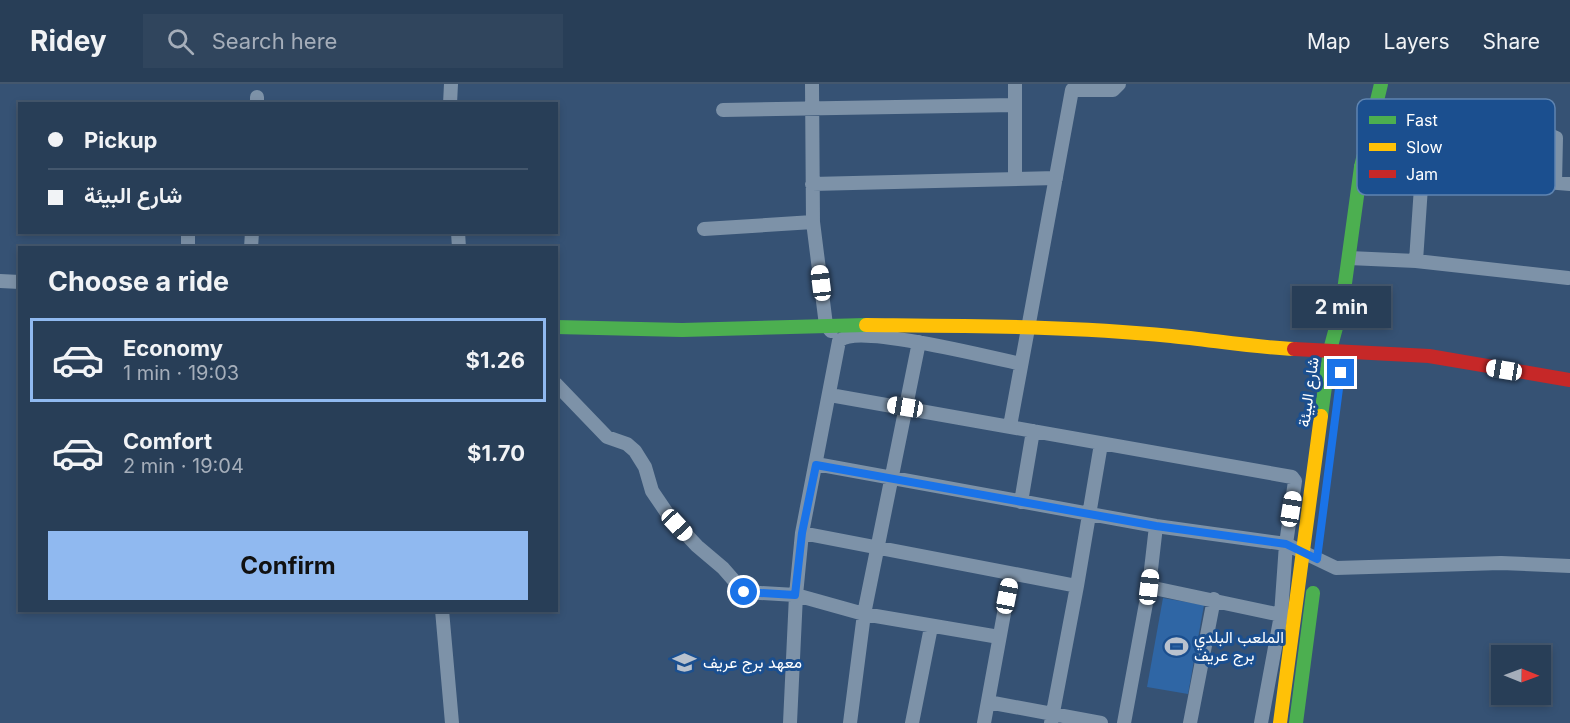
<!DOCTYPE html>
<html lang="en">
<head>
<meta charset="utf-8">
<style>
  :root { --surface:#283e57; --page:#30455d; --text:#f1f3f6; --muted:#a5aeba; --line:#44576d; --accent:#90b9f0 }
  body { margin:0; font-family:Inter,Vazirmatn,sans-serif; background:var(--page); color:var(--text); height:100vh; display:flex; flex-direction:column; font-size:22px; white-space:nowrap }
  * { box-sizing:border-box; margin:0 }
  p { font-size:20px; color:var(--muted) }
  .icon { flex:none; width:33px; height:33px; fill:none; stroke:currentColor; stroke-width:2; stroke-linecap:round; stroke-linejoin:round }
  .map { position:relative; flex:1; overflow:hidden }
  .panel { position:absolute; left:18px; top:162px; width:540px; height:366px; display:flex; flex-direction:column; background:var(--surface); border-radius:0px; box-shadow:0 3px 9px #0003,0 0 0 2px var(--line) }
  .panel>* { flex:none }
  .top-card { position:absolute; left:18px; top:18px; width:540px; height:132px; border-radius:0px; box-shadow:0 3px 9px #0003,0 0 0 2px var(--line); display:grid; align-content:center; height:132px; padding:0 30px; background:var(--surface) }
  .needle { width:39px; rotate:91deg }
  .controls { position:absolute; left:1491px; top:561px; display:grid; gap:12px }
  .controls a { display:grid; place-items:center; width:60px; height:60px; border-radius:0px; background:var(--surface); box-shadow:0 3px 9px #0003,0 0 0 2px var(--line); font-size:30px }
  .end { position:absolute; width:27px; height:27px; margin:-14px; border:8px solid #1a73e8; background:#fff; box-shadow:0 0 0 3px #fff }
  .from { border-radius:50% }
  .bubble { position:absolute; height:42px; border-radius:0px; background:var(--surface); box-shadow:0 3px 9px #0003,0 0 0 2px var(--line); font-size:20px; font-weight:700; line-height:42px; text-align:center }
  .car { position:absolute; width:18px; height:36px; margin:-18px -9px; border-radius:8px; box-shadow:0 0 4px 2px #0007; background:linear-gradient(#fff 24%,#345 0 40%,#fff 0 76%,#345 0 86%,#fff 0) }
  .top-card b { display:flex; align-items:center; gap:21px; height:57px; font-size:22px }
  .top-card b+b { border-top:2px solid var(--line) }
  .top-card i { width:15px; height:15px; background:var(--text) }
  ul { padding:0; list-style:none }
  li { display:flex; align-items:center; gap:18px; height:84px; margin:0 12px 9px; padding:0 18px; border:3px solid transparent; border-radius:0px }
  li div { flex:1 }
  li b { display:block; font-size:22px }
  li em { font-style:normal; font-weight:700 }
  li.on { border-color:var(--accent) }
  li>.icon { width:54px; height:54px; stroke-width:1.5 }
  h2 { padding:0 30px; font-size:27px; line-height:72px }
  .primary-button { display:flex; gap:12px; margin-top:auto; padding:12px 30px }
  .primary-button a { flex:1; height:69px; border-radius:0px; background:var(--accent); color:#111; font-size:24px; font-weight:700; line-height:69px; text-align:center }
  header { display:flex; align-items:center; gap:36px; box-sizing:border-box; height:84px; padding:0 30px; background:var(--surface); border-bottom:2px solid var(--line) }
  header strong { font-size:28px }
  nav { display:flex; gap:33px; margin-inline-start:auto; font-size:21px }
  .search { width:420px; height:54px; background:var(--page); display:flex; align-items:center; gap:15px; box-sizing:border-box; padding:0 21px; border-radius:0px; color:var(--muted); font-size:22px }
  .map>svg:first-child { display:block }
  .green { fill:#2f66a5 }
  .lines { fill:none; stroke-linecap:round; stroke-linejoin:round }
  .street { stroke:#7d92a8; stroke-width:14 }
  .fast { stroke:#4caf50; stroke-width:14 }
  .slow { stroke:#ffc107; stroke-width:14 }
  .jam { stroke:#c62828; stroke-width:14 }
  .route { stroke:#1a73e8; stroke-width:8 }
  .labels { text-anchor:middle; stroke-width:6; stroke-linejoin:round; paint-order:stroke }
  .street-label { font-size:16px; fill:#fff; stroke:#1b4f8f }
  .poi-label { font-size:16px; fill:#fff; stroke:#1b4f8f; text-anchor:start }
  .key { fill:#1b4f8f; stroke:#5f84b1; stroke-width:1.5 }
  .key-label { font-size:16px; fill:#fff }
</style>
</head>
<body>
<header>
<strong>Ridey</strong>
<div class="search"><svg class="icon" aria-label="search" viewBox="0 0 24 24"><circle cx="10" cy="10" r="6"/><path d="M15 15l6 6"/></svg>Search here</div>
<nav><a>Map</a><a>Layers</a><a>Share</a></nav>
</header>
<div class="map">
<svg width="1570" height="639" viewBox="0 0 1570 639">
  <rect width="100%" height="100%" fill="#365274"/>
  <!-- green -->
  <path class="green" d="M1163,514l41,7 -16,89 -41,-7z"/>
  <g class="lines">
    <!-- street -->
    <path class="street" d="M812,0l1,138 13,103 5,6
      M1015,0v95
      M257,13v7
      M450,20l1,-20
      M723,26l292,-5
      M1361,83l209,17
      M1482,93l10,-10 6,-26c14,-11 43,-11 58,-3l-1,45
      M812,100l244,-6
      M704,145l109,-7
      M188,148v16
      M458,148l1,16
      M251,164l1,-16
      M1349,174l67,3 152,17
      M1416,177l6,-89
      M0,197l20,1
      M556,300l51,53 20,7 8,7 10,16 7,24 17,25 28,30 26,22 21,24 52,3 68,19 135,23
      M830,311l462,82 3,4 -9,63 -5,71 -20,108
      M1010,342l62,-336h41l6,-6
      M816,380l340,62 130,18 50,24 165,-5 69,3
      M1021,418l12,-71
      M802,449l275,53
      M1149,503l132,28
      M442,526l10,113
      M988,618l113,21
      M790,639l6,-128 6,-62 37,-192c18,-18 154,17 182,23
      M850,639l14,-109 55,-272
      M912,639l19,-96
      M984,639l27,-148
      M1051,639l26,-137 24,-142
      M1124,639l25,-136 7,-61
      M1190,639l24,-124"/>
    <!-- fast -->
    <path class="fast" d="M556,243l126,3 184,-5
      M1321,332l9,-66 12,-45 19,-138 20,-83
      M1296,639l17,-130"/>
    <!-- slow -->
    <path class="slow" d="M866,241c102,1 203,1 305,11 41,4 81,11 123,13
      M1280,639l41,-307"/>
    <!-- jam -->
    <path class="jam" d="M1294,265l135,7 141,24"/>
  </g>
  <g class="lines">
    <!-- route -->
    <path class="route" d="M744,508l51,3 7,-62 14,-68 340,61 130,18 31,15 24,-186"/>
  </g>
  <!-- icons -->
  <defs>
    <symbol id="stadium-bare" viewBox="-9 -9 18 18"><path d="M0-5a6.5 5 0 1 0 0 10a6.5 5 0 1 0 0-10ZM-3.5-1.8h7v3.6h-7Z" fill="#b9c2ce" stroke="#1b4f8f" stroke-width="2.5" paint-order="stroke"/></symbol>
    <symbol id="school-bare" viewBox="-9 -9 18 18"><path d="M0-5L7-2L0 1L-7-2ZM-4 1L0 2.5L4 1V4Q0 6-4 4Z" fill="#b9c2ce" stroke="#1b4f8f" stroke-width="2.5" paint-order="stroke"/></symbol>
  </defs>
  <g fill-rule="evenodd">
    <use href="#stadium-bare" x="1160" y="546" width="33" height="33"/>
    <use href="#school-bare" x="668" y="562" width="33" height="33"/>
  </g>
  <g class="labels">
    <!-- street labels -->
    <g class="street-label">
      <text transform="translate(1308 308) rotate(-82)" y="6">شارع البيئة</text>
    </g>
    <!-- poi labels -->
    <g class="poi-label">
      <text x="1194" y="559">الملعب البلدي<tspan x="1194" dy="18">برج عريف</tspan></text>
      <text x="703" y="584">معهد برج عريف</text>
    </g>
  </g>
  <!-- legend -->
  <rect x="1357" y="15" width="198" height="96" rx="9" class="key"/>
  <rect x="1369" y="32" width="27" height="8" fill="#4caf50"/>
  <rect x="1369" y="59" width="27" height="8" fill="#ffc107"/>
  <rect x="1369" y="86" width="27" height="8" fill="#c62828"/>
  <g class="key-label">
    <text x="1406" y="42">Fast</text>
    <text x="1406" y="69">Slow</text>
    <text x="1406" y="96">Jam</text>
  </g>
</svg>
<div class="controls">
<a><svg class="needle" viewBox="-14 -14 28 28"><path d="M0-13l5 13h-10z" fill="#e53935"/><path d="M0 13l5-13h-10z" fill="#a5aeba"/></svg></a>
</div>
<i class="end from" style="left:744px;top:508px"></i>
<i class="end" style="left:1341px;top:289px"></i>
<div class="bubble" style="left:1292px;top:202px;width:99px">2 min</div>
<i class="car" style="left:821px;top:199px;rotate:353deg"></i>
<i class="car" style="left:1504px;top:286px;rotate:279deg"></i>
<i class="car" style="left:905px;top:323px;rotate:279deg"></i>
<i class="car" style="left:1291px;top:425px;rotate:9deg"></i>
<i class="car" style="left:677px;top:441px;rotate:137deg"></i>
<i class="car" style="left:1149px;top:503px;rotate:7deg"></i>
<i class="car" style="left:1007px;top:512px;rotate:11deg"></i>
<div class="top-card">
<b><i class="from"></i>Pickup</b>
<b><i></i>شارع البيئة</b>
</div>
<section class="panel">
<h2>Choose a ride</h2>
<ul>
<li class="on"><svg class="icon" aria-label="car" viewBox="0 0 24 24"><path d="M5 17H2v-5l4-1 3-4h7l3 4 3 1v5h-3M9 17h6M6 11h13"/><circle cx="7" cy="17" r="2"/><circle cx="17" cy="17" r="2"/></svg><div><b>Economy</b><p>1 min · 19:03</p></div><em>$1.26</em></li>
<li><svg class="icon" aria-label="car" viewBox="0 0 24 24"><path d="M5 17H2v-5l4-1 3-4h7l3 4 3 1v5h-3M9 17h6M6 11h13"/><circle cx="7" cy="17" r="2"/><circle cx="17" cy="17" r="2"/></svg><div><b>Comfort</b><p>2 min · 19:04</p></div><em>$1.70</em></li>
</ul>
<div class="primary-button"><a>Confirm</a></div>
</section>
</div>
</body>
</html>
